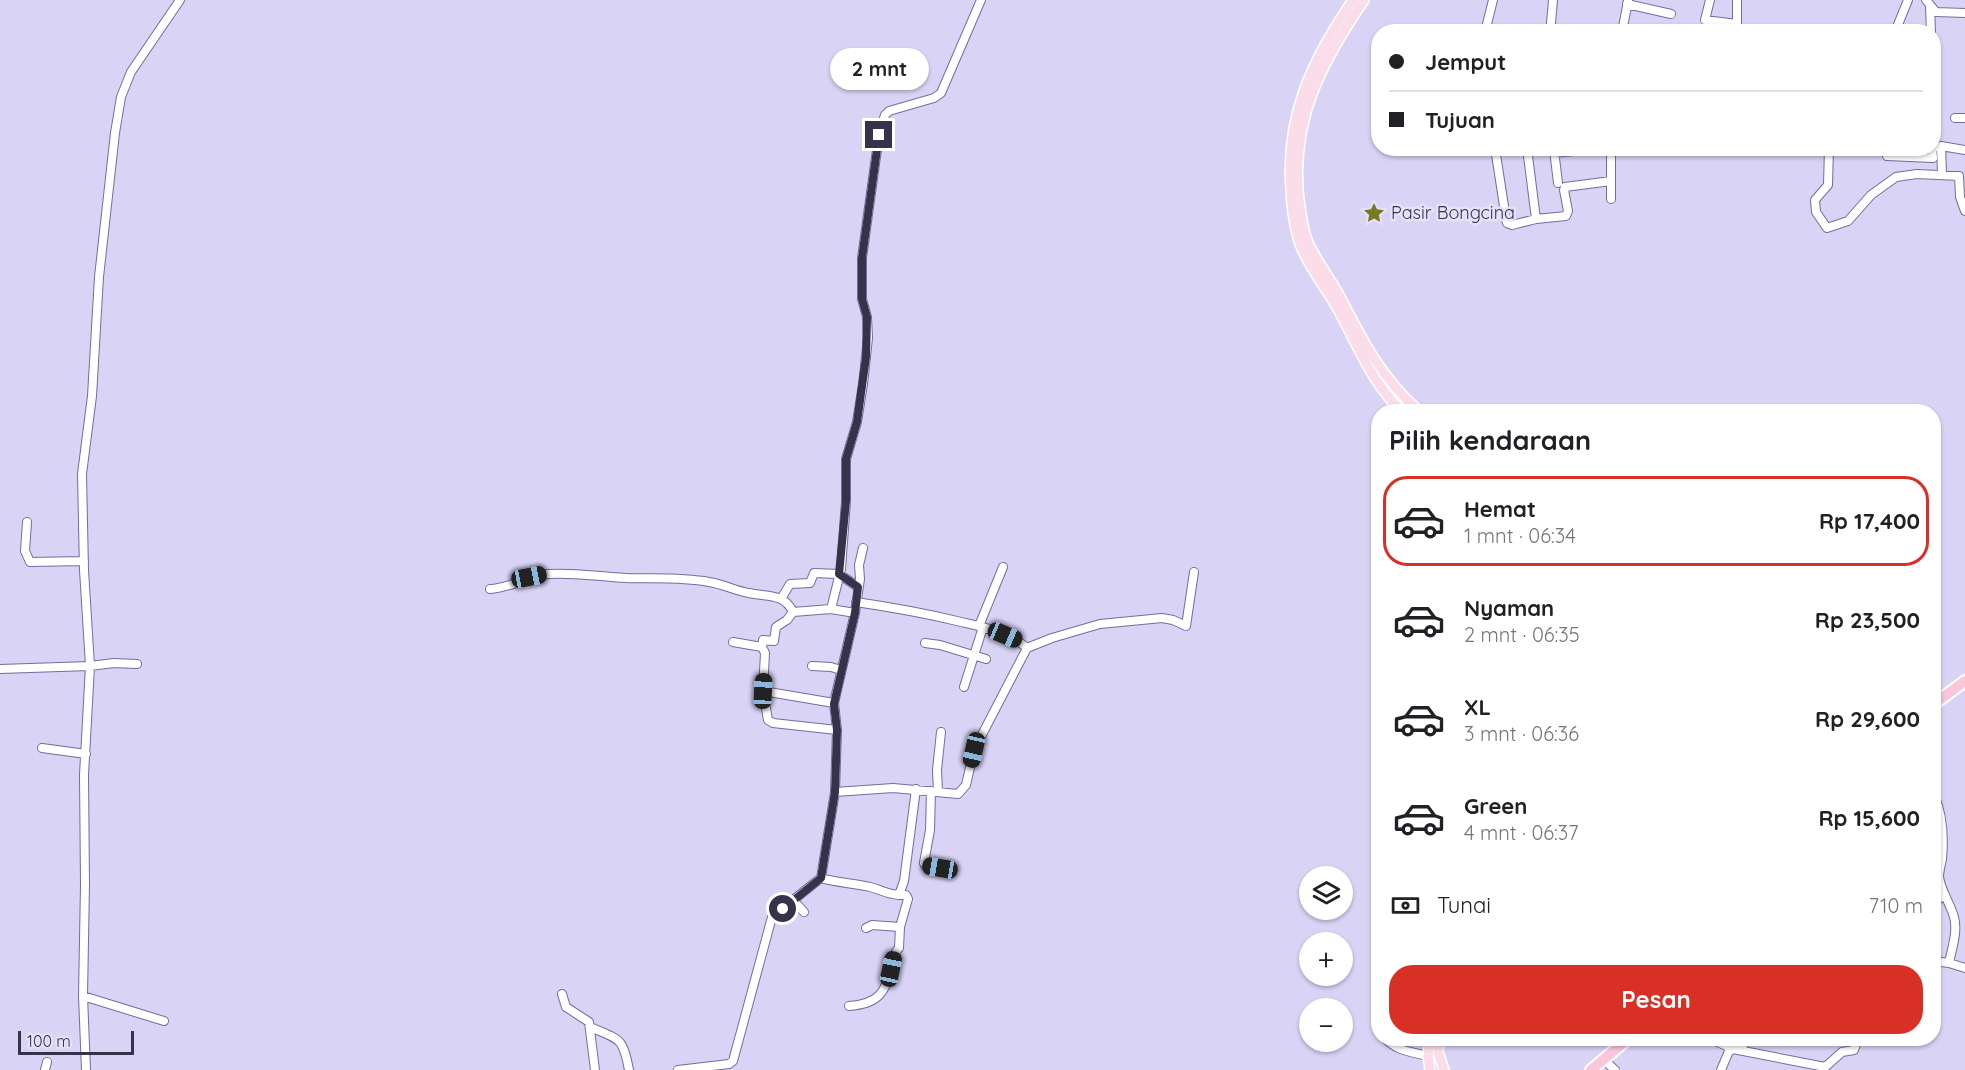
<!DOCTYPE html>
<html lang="id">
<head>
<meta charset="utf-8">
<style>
  :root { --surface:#fff; --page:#f2f2f2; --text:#202124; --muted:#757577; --line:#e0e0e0; --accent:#d93025 }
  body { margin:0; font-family:Quicksand,sans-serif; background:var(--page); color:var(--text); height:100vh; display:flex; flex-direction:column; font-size:22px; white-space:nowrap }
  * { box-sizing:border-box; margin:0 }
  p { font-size:20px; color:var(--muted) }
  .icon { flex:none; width:33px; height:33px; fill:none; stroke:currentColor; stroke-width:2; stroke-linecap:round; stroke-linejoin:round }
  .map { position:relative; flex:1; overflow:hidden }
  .details { position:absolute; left:1371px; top:404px; width:570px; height:642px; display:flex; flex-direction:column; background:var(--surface); border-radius:24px; box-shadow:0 2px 4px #0004 }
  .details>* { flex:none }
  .guide { position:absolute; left:1371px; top:24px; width:570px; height:132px; border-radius:24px; box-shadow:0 2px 4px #0004; display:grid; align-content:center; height:132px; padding:0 18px; background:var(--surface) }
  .buttons { position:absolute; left:1299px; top:866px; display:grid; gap:12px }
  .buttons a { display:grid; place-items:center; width:54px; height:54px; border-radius:50%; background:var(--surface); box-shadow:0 2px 4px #0004; font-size:30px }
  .scale { position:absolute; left:18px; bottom:15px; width:116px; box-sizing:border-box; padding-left:6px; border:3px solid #363249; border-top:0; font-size:16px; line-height:21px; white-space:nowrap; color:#363249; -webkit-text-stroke:4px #e6e2fa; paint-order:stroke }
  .end { position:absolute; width:27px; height:27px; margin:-14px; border:8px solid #363249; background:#fff; box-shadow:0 0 0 3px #fff }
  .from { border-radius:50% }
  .bubble { position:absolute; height:42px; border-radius:21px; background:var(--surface); box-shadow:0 2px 4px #0004; font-size:20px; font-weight:700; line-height:42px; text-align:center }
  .car { position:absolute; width:18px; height:36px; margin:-18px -9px; border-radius:8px; box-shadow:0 0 4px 2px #0007; background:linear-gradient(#222 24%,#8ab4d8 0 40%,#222 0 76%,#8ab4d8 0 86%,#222 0) }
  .guide b { display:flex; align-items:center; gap:21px; height:57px; font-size:22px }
  .guide b+b { border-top:2px solid var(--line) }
  .guide i { width:15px; height:15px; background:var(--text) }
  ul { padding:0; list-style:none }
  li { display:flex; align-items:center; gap:18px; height:90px; margin:0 12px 9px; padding:0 6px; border:3px solid transparent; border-radius:24px }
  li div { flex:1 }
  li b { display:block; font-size:22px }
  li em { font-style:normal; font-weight:700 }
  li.selected { border-color:var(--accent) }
  li>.icon { width:54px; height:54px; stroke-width:1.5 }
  h2 { padding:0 18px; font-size:27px; line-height:72px }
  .pay { display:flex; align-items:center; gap:15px; height:66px; padding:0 18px; font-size:22px }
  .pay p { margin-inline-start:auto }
  .cta { display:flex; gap:12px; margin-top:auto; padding:12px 18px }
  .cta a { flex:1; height:69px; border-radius:24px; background:var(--accent); color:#fff; font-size:24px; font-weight:700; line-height:69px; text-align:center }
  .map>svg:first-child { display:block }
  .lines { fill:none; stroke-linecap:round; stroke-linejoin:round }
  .minor-casing { stroke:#766ba0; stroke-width:10 }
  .major-casing { stroke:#fff; stroke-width:12 }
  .highway-casing { stroke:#fff; stroke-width:14 }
  .minor { stroke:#fff; stroke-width:8 }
  .major { stroke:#fbdde9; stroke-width:9 }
  .highway { stroke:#f9c6da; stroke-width:10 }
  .route { stroke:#363249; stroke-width:8 }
  .labels { text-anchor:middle; stroke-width:5; stroke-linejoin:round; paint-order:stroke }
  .poi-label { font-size:18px; fill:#363249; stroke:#e6e2fa; text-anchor:start }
</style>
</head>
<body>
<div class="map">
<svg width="1965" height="1070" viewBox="0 0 1965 1070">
  <rect width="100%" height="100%" fill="#d9d3f6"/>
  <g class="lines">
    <defs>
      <path id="minor" d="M1710,0l-5,20 32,4v-24
        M1926,0l10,12 29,1
        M1627,4l44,10
        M1930,7l1,25
        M1551,23l2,-23
        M1485,32l8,-32
        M1622,32l6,-31
        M1895,32l13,-32
        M1934,90v3
        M1955,118h10
        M1941,146l24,4
        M1495,148l11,71 1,4 5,2 24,-6 30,-3 2,-5 -4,-21 1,-3 46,-6
        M1527,148l9,71
        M1829,148l-1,37 -13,15 1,12 11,16 21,-7 23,-26 25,-18 21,-3 42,2 1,21 5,14
        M1934,148l7,-2 1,28
        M1554,150l4,33
        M1554,153l49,-5
        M1887,156l46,2 -1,-10
        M1611,199v-51
        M27,522l-2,29 5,11 54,-1
        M490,589c21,-1 37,-13 58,-15 26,-2 52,3 78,4 28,1 55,-1 83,4 14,2 27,9 40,11 18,4 35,0 44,19l-6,8 -11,7 -2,14 -11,-1 -1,7 3,6 -2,38 5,29 5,3 64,7
        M781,599l9,-15 20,-1 4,-10 25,1 19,13
        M856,602c34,5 68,11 101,19 25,6 50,10 70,27
        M831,609l10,-40 5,-68v-42l11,-37 6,-38 5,-46 -1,-21 -5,-18v-41l17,-123 6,-20 4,-4 45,-13 7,-5 40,-93
        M793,612l38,-3 24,4
        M979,626l24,-59
        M733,642l29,5
        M925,643l15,2 46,14
        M812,666l19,1 10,3
        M0,669l90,-3 24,-3 23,1
        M964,687l19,-60
        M763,691l71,12
        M42,748l44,6
        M931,791l-1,39 -6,33 1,2 15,3
        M835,792l58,-4 65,6 8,-9 8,-35 53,-102 25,-10 48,-14 62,-6 11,2 13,6 8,-54
        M938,792l-1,-22 4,-38
        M1934,795c9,20 10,42 8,64 -1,6 -3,12 -3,18 2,14 11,26 15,40 4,14 -2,31 -5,46
        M821,878l14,-86 2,-62 -3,-27 21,-90 5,-34 -1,-14 4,-17
        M794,901l10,11
        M1934,902l11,-7
        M866,928l6,-3 28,2
        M1934,961l15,2 16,5
        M562,994l4,13 23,15 6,48
        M83,996l81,25
        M849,1006c29,-2 37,-13 43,-41 2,-7 2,-13 7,-17l1,-21 8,-28 -2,-4h-7
        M590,1027c30,13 33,10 39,43
        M1385,1038c11,13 27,14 43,18
        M1709,1038l24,11 92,18
        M1604,1060l11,10
        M1823,1069l19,-17 12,-2 4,-12
        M45,1070l2,-8
        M86,1070l-3,-74 2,-112 -1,-109 6,-109 -6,-96 -2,-96 10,-78 7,-119 16,-144 6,-36 10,-25 49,-72
        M678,1070l51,-6 4,-3 39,-144 45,-36 4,-3c16,5 33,5 49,9 12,3 16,7 29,8l5,-14 12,-92
        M1721,1070l8,-19 14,-5 3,-8"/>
      <path id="major" d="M1353,0c-41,60 -68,116 -62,190 1,19 3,37 9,54 9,24 27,45 39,67 20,37 32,70 62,100
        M1364,0c-43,63 -74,121 -65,200 2,13 3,27 8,40 8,20 22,36 32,55 23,45 42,83 80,116
        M1439,1038l-1,14 6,18
        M1430,1070l-2,-14 2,-18"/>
      <path id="highway" d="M1934,704l31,-23
        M1591,1070l38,-32"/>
    </defs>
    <!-- minor casing -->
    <use href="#minor" class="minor-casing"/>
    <!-- major casing -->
    <use href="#major" class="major-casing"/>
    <!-- highway casing -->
    <use href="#highway" class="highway-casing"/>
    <!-- minor -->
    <use href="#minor" class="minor"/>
    <!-- major -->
    <use href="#major" class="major"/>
    <!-- highway -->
    <use href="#highway" class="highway"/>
  </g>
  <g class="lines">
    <!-- route -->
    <path class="route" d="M783,909l38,-31 14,-86 2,-62 -3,-26 21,-91 3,-26 -19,-13 7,-73v-42l11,-37 9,-65 1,-40 -5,-18v-41l17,-123"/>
  </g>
  <!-- icons -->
  <defs>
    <symbol id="sight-bare" viewBox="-9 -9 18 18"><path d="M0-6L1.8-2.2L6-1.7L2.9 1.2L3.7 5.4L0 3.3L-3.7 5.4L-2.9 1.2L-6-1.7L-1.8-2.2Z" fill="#757b24" stroke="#e6e2fa" stroke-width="2.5" paint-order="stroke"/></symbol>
  </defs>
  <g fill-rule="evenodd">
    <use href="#sight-bare" x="1359" y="198" width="30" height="30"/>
  </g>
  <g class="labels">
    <!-- poi labels -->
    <g class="poi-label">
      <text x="1391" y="219">Pasir Bongcina</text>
    </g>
  </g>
</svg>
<div class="buttons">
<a><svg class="icon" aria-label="layers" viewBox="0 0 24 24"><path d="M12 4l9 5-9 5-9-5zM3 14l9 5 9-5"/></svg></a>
<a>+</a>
<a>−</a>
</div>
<div class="scale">100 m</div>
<i class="end from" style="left:783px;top:909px"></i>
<i class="end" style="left:879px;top:135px"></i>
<div class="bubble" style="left:830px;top:48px;width:99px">2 mnt</div>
<i class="car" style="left:529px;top:577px;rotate:79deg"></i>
<i class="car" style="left:1005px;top:635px;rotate:113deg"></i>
<i class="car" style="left:763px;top:691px;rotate:3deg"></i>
<i class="car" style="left:974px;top:750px;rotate:193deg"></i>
<i class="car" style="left:940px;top:868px;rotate:280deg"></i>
<i class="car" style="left:891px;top:969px;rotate:12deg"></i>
<div class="guide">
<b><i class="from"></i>Jemput</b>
<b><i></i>Tujuan</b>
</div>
<section class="details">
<h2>Pilih kendaraan</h2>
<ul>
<li class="selected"><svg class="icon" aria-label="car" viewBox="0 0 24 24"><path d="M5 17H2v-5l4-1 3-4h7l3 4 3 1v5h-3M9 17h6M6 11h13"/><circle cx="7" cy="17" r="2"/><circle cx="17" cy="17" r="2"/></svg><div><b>Hemat</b><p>1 mnt · 06:34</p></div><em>Rp 17,400</em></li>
<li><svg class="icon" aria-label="car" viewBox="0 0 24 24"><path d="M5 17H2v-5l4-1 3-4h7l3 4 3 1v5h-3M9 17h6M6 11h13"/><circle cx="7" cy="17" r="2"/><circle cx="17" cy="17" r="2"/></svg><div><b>Nyaman</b><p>2 mnt · 06:35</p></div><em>Rp 23,500</em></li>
<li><svg class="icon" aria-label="car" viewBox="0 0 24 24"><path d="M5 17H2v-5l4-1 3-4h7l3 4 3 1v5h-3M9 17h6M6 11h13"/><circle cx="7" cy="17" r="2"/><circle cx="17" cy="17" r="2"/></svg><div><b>XL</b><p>3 mnt · 06:36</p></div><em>Rp 29,600</em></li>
<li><svg class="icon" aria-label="car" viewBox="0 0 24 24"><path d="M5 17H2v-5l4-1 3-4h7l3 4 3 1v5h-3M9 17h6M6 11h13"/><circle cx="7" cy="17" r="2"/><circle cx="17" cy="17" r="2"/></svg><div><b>Green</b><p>4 mnt · 06:37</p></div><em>Rp 15,600</em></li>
</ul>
<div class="pay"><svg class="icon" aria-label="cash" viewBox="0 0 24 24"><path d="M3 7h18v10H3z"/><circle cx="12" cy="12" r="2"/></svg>Tunai<p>710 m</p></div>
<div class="cta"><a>Pesan</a></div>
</section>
</div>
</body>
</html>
